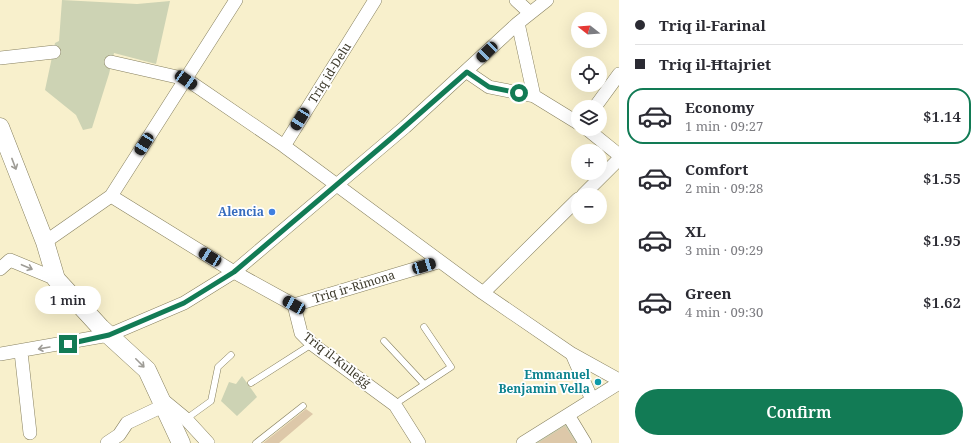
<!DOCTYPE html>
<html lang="en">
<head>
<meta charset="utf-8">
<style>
  :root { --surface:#fff; --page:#f7f7f7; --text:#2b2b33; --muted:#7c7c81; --line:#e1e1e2; --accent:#127b55 }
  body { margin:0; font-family:"Noto Serif",serif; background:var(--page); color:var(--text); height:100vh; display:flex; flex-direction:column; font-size:15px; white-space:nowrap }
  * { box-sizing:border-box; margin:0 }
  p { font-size:13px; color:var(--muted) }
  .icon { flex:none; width:22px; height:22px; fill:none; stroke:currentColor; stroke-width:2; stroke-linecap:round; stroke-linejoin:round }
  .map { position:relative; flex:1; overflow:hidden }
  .panel { display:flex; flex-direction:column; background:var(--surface); width:360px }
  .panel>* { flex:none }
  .top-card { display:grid; align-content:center; height:88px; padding:0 16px; background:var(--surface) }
  .needle { width:26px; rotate:287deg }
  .fabs { position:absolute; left:571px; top:12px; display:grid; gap:8px }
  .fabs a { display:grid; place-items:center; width:36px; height:36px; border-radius:50%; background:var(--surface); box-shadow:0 4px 16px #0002; font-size:20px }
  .end { position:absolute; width:18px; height:18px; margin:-9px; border:5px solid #127b55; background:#fff; box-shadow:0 0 0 2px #fff }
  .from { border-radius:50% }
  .bubble { position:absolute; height:28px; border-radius:14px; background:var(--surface); box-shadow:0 4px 16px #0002; font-size:13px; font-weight:600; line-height:28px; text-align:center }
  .car { position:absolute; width:12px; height:24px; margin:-12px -6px; border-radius:5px; box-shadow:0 0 3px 1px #0007; background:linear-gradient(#222 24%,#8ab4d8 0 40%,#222 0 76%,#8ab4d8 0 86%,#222 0) }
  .top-card b { display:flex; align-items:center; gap:14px; height:38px; font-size:15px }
  .top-card b+b { border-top:1px solid var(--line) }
  .top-card i { width:10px; height:10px; background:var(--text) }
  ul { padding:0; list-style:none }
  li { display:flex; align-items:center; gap:12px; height:56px; margin:0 8px 6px; padding:0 8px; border:2px solid transparent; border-radius:16px }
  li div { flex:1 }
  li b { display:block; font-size:15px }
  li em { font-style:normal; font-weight:600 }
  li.selected { border-color:var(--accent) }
  li>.icon { width:36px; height:36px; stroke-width:1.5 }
  .action { display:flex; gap:8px; margin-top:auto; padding:8px 16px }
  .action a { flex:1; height:46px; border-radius:24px; background:var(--accent); color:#fff; font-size:16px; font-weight:600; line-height:46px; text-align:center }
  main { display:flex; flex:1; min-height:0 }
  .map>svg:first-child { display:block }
  .green { fill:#cdd3b4 }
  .building { fill:#ddc8a9 }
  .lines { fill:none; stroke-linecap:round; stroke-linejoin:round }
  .lane-casing { stroke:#87805f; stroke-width:7 }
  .street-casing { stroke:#87805f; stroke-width:14 }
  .secondary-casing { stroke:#87805f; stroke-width:19 }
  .lane { stroke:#fff; stroke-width:6 }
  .street { stroke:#fff; stroke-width:13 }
  .secondary { stroke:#fff; stroke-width:18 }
  .oneway { stroke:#9e9c96 }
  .route { stroke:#127b55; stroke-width:5 }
  .shop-dot { fill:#3f7fe0; stroke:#fff; stroke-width:1.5 }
  .culture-dot { fill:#0f9aa8; stroke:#fff; stroke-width:1.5 }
  .labels { text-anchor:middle; stroke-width:3.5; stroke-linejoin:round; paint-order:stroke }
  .street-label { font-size:12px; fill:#3d3a2c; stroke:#fff }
  .shop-label { font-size:12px; font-weight:bold; fill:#366cbe; stroke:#fff; text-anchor:end }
  .culture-label { font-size:12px; font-weight:bold; fill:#0d838f; stroke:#fff; text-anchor:end }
</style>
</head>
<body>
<main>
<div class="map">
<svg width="619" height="443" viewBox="0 0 619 443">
  <rect width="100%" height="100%" fill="#f8f0cc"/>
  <!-- green -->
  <path class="green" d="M62,0l75,4 33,-3 -14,63 -42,-11 -5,21 -17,54 -9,2 -7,-15 -31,-25 10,-47 4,-2z
    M242,376l15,21 -20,19 -16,-15 8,-19 7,2z
    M566,424l11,19h-41z"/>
  <!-- building -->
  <path class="building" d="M306,409l7,5 -34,29h-16z
    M565,426l11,17h-38z"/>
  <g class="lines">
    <defs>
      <path id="lane" d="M384,341l40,43
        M251,383l61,-39
        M401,400l50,-33 -27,-40
        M186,419l25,-18 7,-34 13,-12
        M256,443l47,-37"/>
      <path id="street" d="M516,0l14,13
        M518,23l16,73
        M0,58l54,-6
        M111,62l75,17 98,67 199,147 89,61 47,26
        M467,72l22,15 45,9 44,27
        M595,107l24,-33
        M587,129l32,26
        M284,146l91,-146
        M583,195l36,-36
        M111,196l123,76 60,33 7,28 11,11 83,61 24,38
        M45,242l66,-46 125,-196
        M0,269l10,-9 46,19
        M483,293l95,-94
        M294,305l144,-43
        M21,352l9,81
        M0,354l109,-19 75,-32 50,-31 171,-145 113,-104 29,-23
        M572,354l20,46
        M163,400l23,19 22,24
        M568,415l17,28
        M107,443l12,-8 8,-12 36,-17
        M523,443l96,-60"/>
      <path id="secondary" d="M0,127l45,115 11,37 45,49 46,42 34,73"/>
    </defs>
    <!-- lane casing -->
    <use href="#lane" class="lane-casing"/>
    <!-- street casing -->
    <use href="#street" class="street-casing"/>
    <!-- secondary casing -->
    <use href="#secondary" class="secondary-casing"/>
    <!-- lane -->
    <use href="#lane" class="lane"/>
    <!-- street -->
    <use href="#street" class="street"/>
    <!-- secondary -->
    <use href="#secondary" class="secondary"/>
  </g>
  <!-- one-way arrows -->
  <defs><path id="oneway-shaft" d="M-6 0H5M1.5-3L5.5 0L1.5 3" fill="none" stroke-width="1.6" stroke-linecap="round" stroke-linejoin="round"/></defs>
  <g class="oneway">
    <use href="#oneway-shaft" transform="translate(14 164) rotate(69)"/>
    <use href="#oneway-shaft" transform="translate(27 267) rotate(23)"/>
    <use href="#oneway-shaft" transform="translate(44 348) rotate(170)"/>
    <use href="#oneway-shaft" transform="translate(140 363) rotate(45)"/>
  </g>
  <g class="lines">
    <!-- route -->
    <path class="route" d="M68,344l41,-9 75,-32 50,-31 160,-136 73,-64 22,15 30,6"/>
  </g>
  <!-- markers -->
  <circle class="shop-dot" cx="272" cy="212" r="4"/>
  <circle class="culture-dot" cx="598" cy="382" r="4"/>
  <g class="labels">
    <!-- street labels -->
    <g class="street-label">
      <text transform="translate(330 73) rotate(-58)" y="4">Triq id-Delu</text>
      <text transform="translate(354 287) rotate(-17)" y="4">Triq ir-Rimona</text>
      <text transform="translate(337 360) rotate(38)" y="4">Triq il-Kulleġġ</text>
    </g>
    <!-- shop labels -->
    <g class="shop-label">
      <text x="264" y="216">Alencia</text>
    </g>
    <!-- culture labels -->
    <g class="culture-label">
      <text x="590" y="379">Emmanuel<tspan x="590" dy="14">Benjamin Vella</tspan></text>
    </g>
  </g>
</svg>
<div class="fabs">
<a><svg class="needle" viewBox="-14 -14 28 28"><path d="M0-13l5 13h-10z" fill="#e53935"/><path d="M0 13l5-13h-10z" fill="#7c7c81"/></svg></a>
<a><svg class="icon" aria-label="locate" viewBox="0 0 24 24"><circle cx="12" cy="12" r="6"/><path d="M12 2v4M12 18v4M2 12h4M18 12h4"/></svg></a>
<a><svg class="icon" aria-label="layers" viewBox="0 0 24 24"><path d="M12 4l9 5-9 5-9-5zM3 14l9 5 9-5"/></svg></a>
<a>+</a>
<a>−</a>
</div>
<i class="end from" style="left:519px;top:93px"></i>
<i class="end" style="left:68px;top:344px"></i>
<div class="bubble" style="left:35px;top:286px;width:66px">1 min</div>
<i class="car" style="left:487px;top:52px;rotate:226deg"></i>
<i class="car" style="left:186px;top:80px;rotate:124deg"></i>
<i class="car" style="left:300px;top:119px;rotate:212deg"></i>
<i class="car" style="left:144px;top:144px;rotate:213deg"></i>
<i class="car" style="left:210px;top:257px;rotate:301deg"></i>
<i class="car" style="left:424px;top:266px;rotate:73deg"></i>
<i class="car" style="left:294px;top:305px;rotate:299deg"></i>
</div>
<section class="panel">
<div class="top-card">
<b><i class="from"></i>Triq il-Farinal</b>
<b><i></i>Triq il-Ħtajriet</b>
</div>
<ul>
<li class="selected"><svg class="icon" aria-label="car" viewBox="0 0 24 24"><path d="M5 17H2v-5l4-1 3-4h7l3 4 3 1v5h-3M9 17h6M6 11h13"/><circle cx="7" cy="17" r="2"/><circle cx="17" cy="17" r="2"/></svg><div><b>Economy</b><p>1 min · 09:27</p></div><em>$1.14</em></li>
<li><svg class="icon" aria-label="car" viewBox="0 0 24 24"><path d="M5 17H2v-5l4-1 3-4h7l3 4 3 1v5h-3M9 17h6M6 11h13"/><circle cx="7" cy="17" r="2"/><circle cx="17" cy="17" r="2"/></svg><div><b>Comfort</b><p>2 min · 09:28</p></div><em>$1.55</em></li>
<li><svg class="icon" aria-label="car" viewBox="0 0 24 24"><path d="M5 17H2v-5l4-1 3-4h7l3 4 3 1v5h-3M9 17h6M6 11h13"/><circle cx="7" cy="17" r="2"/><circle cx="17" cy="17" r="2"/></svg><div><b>XL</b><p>3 min · 09:29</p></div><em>$1.95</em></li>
<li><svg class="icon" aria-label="car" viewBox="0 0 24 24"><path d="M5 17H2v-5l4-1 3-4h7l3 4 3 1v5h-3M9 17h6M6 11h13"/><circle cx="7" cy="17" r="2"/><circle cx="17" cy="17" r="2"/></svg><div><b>Green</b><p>4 min · 09:30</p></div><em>$1.62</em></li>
</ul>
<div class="action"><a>Confirm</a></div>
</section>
</main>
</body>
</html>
